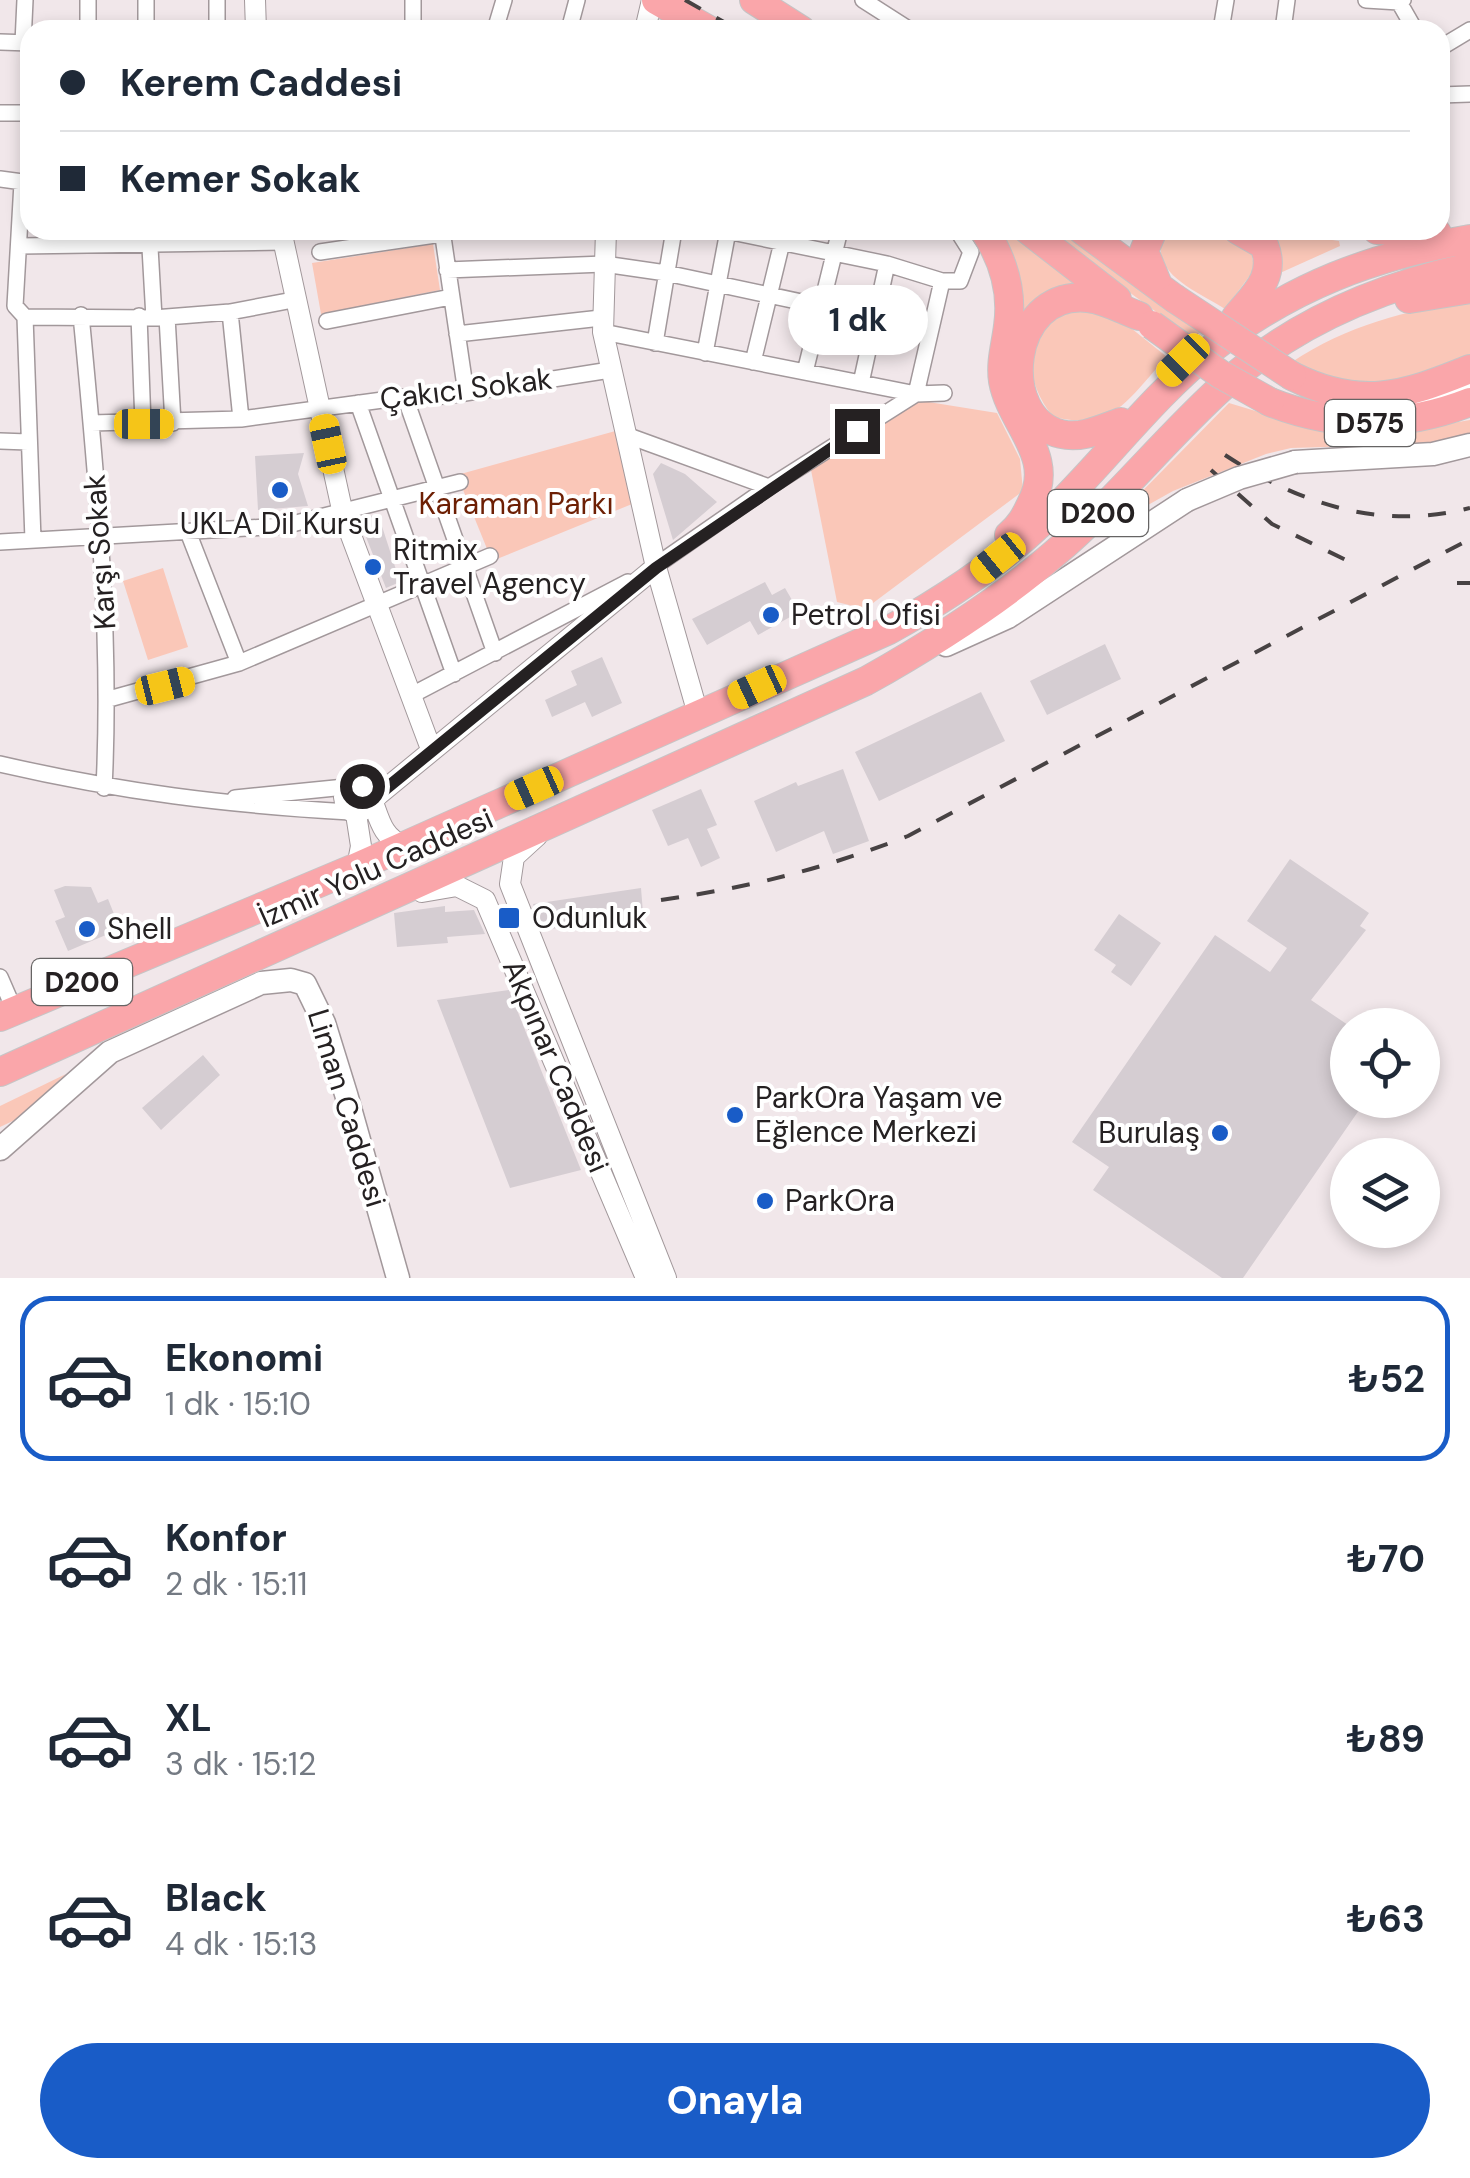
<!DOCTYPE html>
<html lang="tr">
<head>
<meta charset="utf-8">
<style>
  :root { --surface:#fff; --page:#f2f2f3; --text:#1f2937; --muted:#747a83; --line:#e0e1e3; --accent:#195cc7 }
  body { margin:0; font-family:"DM Sans",sans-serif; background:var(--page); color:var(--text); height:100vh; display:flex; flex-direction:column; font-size:38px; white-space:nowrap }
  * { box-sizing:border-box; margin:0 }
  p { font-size:32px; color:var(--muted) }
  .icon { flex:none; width:55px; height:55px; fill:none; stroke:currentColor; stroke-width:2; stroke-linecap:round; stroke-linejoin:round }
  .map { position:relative; height:1278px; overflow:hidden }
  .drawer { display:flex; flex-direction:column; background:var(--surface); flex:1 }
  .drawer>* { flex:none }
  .guide { position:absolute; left:20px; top:20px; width:1430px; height:220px; border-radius:30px; box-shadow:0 5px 15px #0003; display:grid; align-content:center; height:220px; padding:0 40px; background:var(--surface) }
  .buttons { position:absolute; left:1330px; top:1008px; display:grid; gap:20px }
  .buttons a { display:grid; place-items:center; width:110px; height:110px; border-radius:50%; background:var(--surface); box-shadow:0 5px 15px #0003; font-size:50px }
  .end { position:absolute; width:45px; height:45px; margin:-22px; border:12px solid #252122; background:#fff; box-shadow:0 0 0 5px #fff }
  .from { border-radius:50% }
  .bubble { position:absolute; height:70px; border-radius:35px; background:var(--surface); box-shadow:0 5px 15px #0003; font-size:32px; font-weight:700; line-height:70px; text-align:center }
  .car { position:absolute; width:30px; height:60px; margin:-30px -15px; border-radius:12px; box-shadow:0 0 8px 2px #0007; background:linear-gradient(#f5c518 24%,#345 0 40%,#f5c518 0 76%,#345 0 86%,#f5c518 0) }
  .guide b { display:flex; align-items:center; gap:35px; height:95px; font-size:38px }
  .guide b+b { border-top:2px solid var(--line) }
  .guide i { width:25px; height:25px; background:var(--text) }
  ul { padding:18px 0 0; list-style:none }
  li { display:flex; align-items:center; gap:30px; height:165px; margin:0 20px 15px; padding:0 20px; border:5px solid transparent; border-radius:30px }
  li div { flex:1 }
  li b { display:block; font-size:38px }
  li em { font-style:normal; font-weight:700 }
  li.on { border-color:var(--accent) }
  li>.icon { width:90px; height:90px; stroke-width:1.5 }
  .action { display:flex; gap:20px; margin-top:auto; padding:20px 40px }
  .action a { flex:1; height:115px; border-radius:60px; background:var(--accent); color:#fff; font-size:40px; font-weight:700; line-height:115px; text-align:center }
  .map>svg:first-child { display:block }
  .green { fill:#fac7b8 }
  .building { fill:#d5cdd2 }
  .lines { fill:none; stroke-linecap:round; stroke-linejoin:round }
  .minor-casing { stroke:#a2989b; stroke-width:18 }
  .tertiary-casing { stroke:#a2989b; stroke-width:22 }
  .secondary-casing { stroke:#a2989b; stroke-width:25 }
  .trunk-casing { stroke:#c6c5c6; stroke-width:30 }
  .minor { stroke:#fff; stroke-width:15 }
  .tertiary { stroke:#fff; stroke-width:20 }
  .secondary { stroke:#fff; stroke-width:22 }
  .trunk { stroke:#faa6aa; stroke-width:28 }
  .rail { stroke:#474243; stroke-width:4; stroke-dasharray:18 18; stroke-linecap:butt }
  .secondary-bridge-casing { stroke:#a2989b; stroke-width:25; stroke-linecap:butt }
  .trunk-bridge-casing { stroke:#c6c5c6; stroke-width:30; stroke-linecap:butt }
  .secondary-bridge { stroke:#fff; stroke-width:22 }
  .trunk-bridge { stroke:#faa6aa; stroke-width:28 }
  .route { stroke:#252122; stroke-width:12 }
  .poi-dot { fill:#195cc7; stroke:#fff; stroke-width:4 }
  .labels { text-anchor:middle; stroke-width:8; stroke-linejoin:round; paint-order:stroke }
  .shield { fill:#fff; stroke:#666464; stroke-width:2.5 }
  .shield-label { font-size:28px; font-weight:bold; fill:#252122 }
  .street-label { font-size:30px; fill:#252122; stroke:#fff }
  .park-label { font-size:30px; fill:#6d1f04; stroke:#fff }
  .poi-label { font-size:30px; fill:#252122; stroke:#fff; text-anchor:start }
</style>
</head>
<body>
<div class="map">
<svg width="1470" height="1278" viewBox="0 0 1470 1278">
  <rect width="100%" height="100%" fill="#f1e7ea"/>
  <!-- green -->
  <path class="green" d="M993,230h21l84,60 -86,56z
    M1044,230h27l136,98 -15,10z
    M1266,230l73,11 1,5 -60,27c6,-16 -4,-31 -14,-43z
    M1178,234l52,6 22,13 2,17 -29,39c-26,-17 -75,-35 -62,-70z
    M433,244l7,46 -119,24 -9,-51z
    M1470,301v57c-73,27 -104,36 -178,4 54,-36 114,-52 178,-61z
    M1086,307l25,5 56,45c-40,42 -51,74 -114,60 -36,-46 -29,-98 33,-110z
    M916,400l81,13 23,46 3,32 -158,118 -28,-7 -26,-132z
    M1229,403l82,25 66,8 93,-16v17l-47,7 -132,4 -25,6 -93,37 -68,38z
    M619,430l18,72 -145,59 -35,-86z
    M163,568l25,79 -40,13 -25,-79z
    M66,1074l-49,45 -17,8v-21z"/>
  <!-- building -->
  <path class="building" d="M304,453l-6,21 10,32 -50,4 -3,-54z
    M661,463l24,11 32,28 -44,38 -20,-66z
    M378,514l22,68 -14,6 -27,-69z
    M765,582l7,13 13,-7 14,24 -41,23 -8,-14 -43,24 -15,-26z
    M1105,644l16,35 -74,36 -17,-34z
    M602,657l20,46 -30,14 -7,-15 -33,15 -7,-17 32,-15 -6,-14z
    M981,692l24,49 -126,60 -24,-49z
    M843,769l26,72 -36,13 -9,-23 -48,21 -22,-51 42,-19 2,4z
    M701,789l16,36 -10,4 13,29 -19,9 -13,-29 -20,8 -16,-36z
    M1290,859l79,54 -9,13 6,4 -55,70 37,25v75h18l-123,178h-21l-129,-88 16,-23 -37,-25 143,-207 55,37 17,-24 -40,-27z
    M65,886l26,1 7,16 10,-4 12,30 -52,22 -13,-30 10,-4 -11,-27z
    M641,888l3,37 -101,4 -10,-25z
    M445,906v6l29,-2 11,24 -38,3 1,6 -51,4 -3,-34z
    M1119,914l42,29 -30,43 -20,-14 5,-7 -22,-15z
    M509,990l72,180 -71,18 -73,-188z
    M203,1055l17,20 -59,55 -19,-22z"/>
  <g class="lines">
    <defs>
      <path id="minor" d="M88,0v30
        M146,0v30
        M863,0l47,30
        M1366,0l33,2
        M1403,0l-4,2 16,28
        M217,30v-30
        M413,30v-30
        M495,30l9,-30
        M569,30l8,-30
        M1221,30l5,-30
        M1283,30l4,-30
        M0,42l30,1
        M23,43l2,-43
        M1440,48l30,-18
        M1440,95l30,-1
        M0,113h30
        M0,179l30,4
        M22,183l-7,123 10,11
        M149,230l5,88
        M442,230l24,163
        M722,230l165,34 55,17h18l11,-29 -14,-22
        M20,246l263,-4
        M320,252l122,-18
        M447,270l157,-6 62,9 210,45
        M230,312l11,107
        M81,315c15,158 31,315 23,473
        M139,316l4,108
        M25,317l129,1 76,-6 63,-12
        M25,317l8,223
        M167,317l6,106
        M327,321l124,-24
        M603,332l313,62 26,-113
        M457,334l144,-16
        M655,343l19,-113
        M705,353l23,-122
        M753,362l32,-132
        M805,372l35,-142
        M861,383l26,-119
        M405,397l90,256
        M358,403l96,271
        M91,423l150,-4 164,-22 41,-1 164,-26
        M626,435l143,52
        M0,441l28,1
        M188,532l51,131
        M0,542l284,-16 176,-44
        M648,571l121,-84 147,-93 28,-1
        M410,696l218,-114
        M109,699l130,-36 251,-107
        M0,764c121,28 226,41 350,48
        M235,798l120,-12
        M0,977l10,23"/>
      <path id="tertiary" d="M255,0l1,30
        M645,30l7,-30
        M281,230l62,284 88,235
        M606,230l-3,102 53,235 42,147
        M372,800l284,-233
        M371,806l-15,8 -10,-6 -2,-11 11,-11 12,3c11,18 11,49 37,56
        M356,814l5,32 -4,21
        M537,836l-23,21 -4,27 156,394
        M422,892l35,-6 28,14 161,378"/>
      <path id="secondary" d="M1411,399l35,-5 24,-9
        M1295,462l138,-8 37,-9
        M946,645l62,-28 179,-117
        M0,1149l110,-97 151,-69 30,-3 14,4 19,39 22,71 52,184"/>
      <path id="trunk" d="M656,0l53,30
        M754,0l47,30
        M984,230c19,29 29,61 24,96 -2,18 -8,36 -5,55 8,44 54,75 28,123 -6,13 -11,22 -22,31
        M1028,230l89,69
        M1082,230l92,68
        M1153,230l-9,21 14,34
        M1377,230l60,3
        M1409,299l61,-10
        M1236,317c19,-23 41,-41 28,-72l-26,-15
        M1292,376c68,34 112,20 178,-7
        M1270,402c66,26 134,26 200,0
        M1121,422c-20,7 -39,17 -60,12 -65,-15 -54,-145 27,-136 18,2 35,12 51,18
        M0,1017l357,-150 532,-237c54,-30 109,-66 154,-109 59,-56 108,-124 171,-174 78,-61 159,-91 256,-108
        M0,1072l866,-391c66,-37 130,-77 188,-127 60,-51 109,-113 167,-166 70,-64 157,-101 249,-121"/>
    </defs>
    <!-- minor casing -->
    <use href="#minor" class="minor-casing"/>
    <!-- tertiary casing -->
    <use href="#tertiary" class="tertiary-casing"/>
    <!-- secondary casing -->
    <use href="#secondary" class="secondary-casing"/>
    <!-- trunk casing -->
    <use href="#trunk" class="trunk-casing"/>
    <!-- minor -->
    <use href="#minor" class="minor"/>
    <!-- tertiary -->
    <use href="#tertiary" class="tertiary"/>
    <!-- secondary -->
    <use href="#secondary" class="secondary"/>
    <!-- trunk -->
    <use href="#trunk" class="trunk"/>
    <!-- rail -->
    <path class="rail" d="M685,0l53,30
      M1225,455c75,49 155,76 245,53
      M1211,470l61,54 82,40
      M1457,583h13
      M661,900c91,-13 162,-31 247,-64l562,-297"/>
    <defs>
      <path id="secondary-bridge" d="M1187,500l52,-22 56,-16"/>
      <path id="trunk-bridge" d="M1174,298l118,78
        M1152,325l68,49 50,28"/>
    </defs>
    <!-- secondary-bridge casing -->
    <use href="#secondary-bridge" class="secondary-bridge-casing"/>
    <!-- trunk-bridge casing -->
    <use href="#trunk-bridge" class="trunk-bridge-casing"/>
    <!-- secondary-bridge -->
    <use href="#secondary-bridge" class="secondary-bridge"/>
    <!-- trunk-bridge -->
    <use href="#trunk-bridge" class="trunk-bridge"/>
  </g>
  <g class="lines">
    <!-- route -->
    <path class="route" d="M362,786l10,14 284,-232 201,-137"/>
  </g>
  <!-- markers -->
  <g class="poi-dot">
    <circle cx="280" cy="490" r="10"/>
    <circle cx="373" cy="567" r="10"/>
    <circle cx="771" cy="615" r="10"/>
    <rect x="497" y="906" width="24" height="24" rx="5"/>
    <circle cx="87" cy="929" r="10"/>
    <circle cx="735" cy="1115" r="10"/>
    <circle cx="1220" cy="1133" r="10"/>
    <circle cx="765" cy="1201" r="10"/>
  </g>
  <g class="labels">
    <!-- shield labels -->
    <g class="shield">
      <rect x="1325" y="400" width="90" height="46" rx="8"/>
      <rect x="1048" y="490" width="100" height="46" rx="8"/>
      <rect x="32" y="959" width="100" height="46" rx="8"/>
    </g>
    <g class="shield-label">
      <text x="1370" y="433">D575</text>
      <text x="1098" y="523">D200</text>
      <text x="82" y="992">D200</text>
    </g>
    <!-- street labels -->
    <g class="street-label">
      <text transform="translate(466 389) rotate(-7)" y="10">Çakıcı Sokak</text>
      <text transform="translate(100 552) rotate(-94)" y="10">Karşı Sokak</text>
      <text transform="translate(376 868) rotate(-24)" y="10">İzmir Yolu Caddesi</text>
      <text transform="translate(556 1066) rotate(67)" y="10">Akpınar Caddesi</text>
      <text transform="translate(347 1108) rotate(73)" y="10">Liman Caddesi</text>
    </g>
    <!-- park labels -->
    <g class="park-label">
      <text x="516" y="514">Karaman Parkı</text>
    </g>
    <!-- poi labels -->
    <g class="poi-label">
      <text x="280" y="534" text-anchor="middle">UKLA Dil Kursu</text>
      <text x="393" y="560">Ritmix<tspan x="393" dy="34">Travel Agency</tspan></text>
      <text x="791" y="625">Petrol Ofisi</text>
      <text x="532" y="928">Odunluk</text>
      <text x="107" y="939">Shell</text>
      <text x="755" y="1108">ParkOra Yaşam ve<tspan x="755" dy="34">Eğlence Merkezi</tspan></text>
      <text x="1200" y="1143" text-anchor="end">Burulaş</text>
      <text x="785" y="1211">ParkOra</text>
    </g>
  </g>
</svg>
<div class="buttons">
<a><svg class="icon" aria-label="locate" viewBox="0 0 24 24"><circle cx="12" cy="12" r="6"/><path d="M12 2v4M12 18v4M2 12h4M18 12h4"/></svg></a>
<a><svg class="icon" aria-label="layers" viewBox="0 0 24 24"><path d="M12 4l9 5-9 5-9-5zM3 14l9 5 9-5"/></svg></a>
</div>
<i class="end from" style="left:362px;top:786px"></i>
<i class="end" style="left:857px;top:431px"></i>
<div class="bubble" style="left:788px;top:285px;width:140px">1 dk</div>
<i class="car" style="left:1183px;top:360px;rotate:225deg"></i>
<i class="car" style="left:144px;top:424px;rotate:90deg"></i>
<i class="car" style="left:328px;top:444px;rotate:348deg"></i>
<i class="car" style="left:998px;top:558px;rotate:231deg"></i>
<i class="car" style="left:165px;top:686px;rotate:76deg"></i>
<i class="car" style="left:757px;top:687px;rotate:245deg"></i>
<i class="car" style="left:534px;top:788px;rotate:246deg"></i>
<div class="guide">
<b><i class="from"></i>Kerem Caddesi</b>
<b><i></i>Kemer Sokak</b>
</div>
</div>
<section class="drawer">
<ul>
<li class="on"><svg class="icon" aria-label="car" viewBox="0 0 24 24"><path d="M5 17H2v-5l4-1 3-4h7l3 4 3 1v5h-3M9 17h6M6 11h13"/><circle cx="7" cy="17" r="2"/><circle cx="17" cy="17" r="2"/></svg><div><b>Ekonomi</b><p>1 dk · 15:10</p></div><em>₺52</em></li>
<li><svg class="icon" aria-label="car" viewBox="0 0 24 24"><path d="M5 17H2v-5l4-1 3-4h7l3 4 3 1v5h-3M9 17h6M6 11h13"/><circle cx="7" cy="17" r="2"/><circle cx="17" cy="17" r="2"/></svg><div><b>Konfor</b><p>2 dk · 15:11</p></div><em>₺70</em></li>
<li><svg class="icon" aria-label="car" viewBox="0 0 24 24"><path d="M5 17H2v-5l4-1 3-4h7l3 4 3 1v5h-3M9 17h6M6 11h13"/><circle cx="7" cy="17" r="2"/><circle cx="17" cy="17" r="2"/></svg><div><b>XL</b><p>3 dk · 15:12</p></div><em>₺89</em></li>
<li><svg class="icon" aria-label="car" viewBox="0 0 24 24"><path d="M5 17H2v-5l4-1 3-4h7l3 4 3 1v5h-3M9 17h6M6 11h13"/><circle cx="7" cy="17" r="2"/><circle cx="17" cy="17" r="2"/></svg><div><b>Black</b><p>4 dk · 15:13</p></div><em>₺63</em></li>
</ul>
<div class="action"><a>Onayla</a></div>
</section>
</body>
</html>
